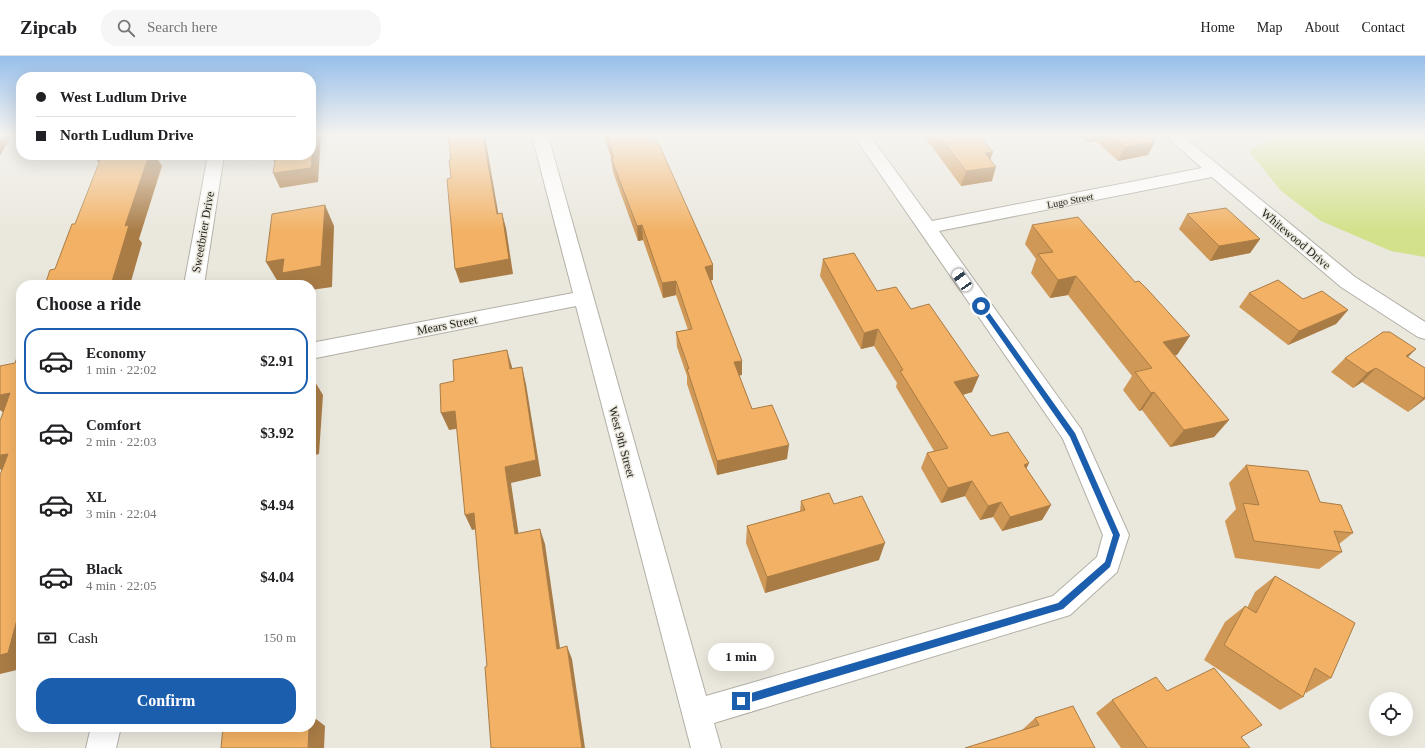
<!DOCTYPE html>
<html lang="en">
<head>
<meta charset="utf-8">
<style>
  :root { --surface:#fff; --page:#f6f6f6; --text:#202124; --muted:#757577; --line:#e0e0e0; --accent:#1c5eae }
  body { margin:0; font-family:Georgia,serif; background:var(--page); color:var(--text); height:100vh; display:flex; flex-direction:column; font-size:15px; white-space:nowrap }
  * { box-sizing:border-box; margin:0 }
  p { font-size:13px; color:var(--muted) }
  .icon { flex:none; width:22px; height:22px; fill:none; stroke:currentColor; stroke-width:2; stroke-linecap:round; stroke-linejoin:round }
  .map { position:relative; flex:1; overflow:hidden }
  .side { position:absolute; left:16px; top:224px; width:300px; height:452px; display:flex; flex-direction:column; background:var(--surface); border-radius:16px; box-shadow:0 4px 16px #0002 }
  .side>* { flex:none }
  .banner { position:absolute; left:16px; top:16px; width:300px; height:88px; border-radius:16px; box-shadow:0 4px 16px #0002; display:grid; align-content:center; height:88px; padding:0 20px; background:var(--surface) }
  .controls { position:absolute; left:1369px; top:636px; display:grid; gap:8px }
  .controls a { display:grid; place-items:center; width:44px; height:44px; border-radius:50%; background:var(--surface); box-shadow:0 4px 16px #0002; font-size:20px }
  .end { position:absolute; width:18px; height:18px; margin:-9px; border:5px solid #1c5eae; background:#fff; box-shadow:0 0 0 2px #fff }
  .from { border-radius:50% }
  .bubble { position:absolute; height:28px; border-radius:14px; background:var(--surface); box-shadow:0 4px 16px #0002; font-size:13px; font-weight:700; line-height:28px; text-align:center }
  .car { position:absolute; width:12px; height:24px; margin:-12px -6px; border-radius:5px; box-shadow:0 0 3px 1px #0007; background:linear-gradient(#fff 24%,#345 0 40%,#fff 0 76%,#345 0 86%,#fff 0) }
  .banner b { display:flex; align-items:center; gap:14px; height:38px; font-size:15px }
  .banner b+b { border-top:1px solid var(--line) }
  .banner i { width:10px; height:10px; background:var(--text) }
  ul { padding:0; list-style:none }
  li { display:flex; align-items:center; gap:12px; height:66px; margin:0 8px 6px; padding:0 12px; border:2px solid transparent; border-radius:16px }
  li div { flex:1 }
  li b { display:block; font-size:15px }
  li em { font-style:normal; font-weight:700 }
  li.on { border-color:var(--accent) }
  li>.icon { width:36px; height:36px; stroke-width:1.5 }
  h2 { padding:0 20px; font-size:18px; line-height:48px }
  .pay { display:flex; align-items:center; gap:10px; height:44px; padding:0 20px; font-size:15px }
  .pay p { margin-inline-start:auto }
  .primary-button { display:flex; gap:8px; margin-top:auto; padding:8px 20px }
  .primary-button a { flex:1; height:46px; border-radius:16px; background:var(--accent); color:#fff; font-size:16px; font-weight:700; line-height:46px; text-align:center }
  header { display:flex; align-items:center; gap:24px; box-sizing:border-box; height:56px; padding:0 20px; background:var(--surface); border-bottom:1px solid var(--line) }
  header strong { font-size:19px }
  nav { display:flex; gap:22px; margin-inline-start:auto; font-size:14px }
  .search { width:280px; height:36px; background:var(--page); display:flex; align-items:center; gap:10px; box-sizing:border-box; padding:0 14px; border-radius:16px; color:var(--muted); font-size:15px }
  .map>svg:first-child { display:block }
  .green { fill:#d3e18a }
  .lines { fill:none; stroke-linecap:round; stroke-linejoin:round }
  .minor-casing { stroke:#b2afa6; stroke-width:2 }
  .minor { fill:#fff; fill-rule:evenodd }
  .wall { fill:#d09856 }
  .shaded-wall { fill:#a97c46 }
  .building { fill:#f2b164; stroke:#a97c46 }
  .route { fill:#1c5eae }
  .labels { text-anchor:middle; stroke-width:3; stroke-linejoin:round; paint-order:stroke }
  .far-street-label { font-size:10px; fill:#1f1e1a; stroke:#eae7dd }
  .street-label { font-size:12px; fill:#1f1e1a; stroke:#eae7dd }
</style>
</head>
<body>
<header>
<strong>Zipcab</strong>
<div class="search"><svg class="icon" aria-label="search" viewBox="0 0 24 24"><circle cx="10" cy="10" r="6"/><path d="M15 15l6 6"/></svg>Search here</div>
<nav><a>Home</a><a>Map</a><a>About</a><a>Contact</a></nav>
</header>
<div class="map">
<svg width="1425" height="692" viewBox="0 0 1425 692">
  <rect width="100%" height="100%" fill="#eae7dd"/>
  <!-- green -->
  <path class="green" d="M1276,80h149v121l-34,-6 -70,-30 -40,-30 -32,-40z"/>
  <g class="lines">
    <defs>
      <path id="minor" d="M532,80h16l158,560 347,-100 44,-39 6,-22 -40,-96 -209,-303h16l62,85 270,-53 -36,-32h17l172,141 70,45v17l-7,-2 -77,-50 -129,-110 -273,54 142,198 48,106 -12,37 -47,43 -356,108 7,25h-30l-115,-442 -265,53v-16l262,-50z
        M208,99h16l-20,130h-20z
        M91,671h30l-5,21h-30z"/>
    </defs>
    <!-- minor casing -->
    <use href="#minor" class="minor-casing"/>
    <!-- minor -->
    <use href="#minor" class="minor"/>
  </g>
  <!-- wall -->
  <path class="wall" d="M604,80h43l2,5 64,124v15h-2l31,95h-3l13,34 35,50 -70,16 -30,-91v-8l-10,-29 -1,-15 12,-2 -12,-35 -13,3 -20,-58 -5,1 -25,-69 -2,-14z
    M924,80h55l14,16 -3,7 2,22 -31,5z
    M1080,80h68v19l-30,6 -22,-20 -8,2z
    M1187,158l73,25 -10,14 -40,8 -31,-32z
    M1032,169l145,130h-2l54,65 -15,17 -44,10 -28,-37 -3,1 -16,-21 9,-14 -64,-81 -18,3 -19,-25 5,-14 -11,-15z
    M823,203l54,32 34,18 61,83 -9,3 28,41 38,27 -3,6 25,36 -9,15 -40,11 -9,-14 -13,3 -15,-24 -24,7 -20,-35 6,-15 7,-2 -38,-64 1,-4 -23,-37 -13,3 -41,-73z
    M1249,237l99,17 -12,14 -48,21 -49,-38z
    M1407,301l18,11v31l-17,13 -46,-30 -9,6 -22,-16 14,-14z
    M1246,409l74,37 33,31 -14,11 3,8 -23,17 -84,-11 -10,-37 11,-12 -7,-26z
    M801,445l33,3 45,56 -114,33 -19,-50 1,-17 53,-15z
    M1275,520l56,102 -25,15 -1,-1 -2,5 -23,13 -76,-50 21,-38 20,-16 2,2 8,-16z
    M1167,635l95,34 -21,12 9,11h-129l-25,-35 16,-13z
    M1035,662l60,30 -73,-18z"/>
  <!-- shaded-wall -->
  <path class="shaded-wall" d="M0,80h11l-11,20z
    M314,80h7l-3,46 -38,6 -7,-15z
    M483,80h2l16,93 -4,-15z
    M1091,80h8l-3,5 -8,2z
    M1155,86l-7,13 -30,6 7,-14z
    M993,96l-5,14 -3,-13z
    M93,99h18l-10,11z
    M144,99h11l7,11 -23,73 3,4 -12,42h-19l14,-59z
    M271,99h6v13z
    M996,111l-4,14 -31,5 5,-15z
    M325,149l9,21 -2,61 -21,3v-5h-22l-2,-4 -9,1 -12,-20z
    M502,157l4,15 7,46 -53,9 -5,-14z
    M642,169l1,15 -5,1 -1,-15z
    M1260,183l-10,14 -40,8 9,-15z
    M713,209v15l-8,1v-14z
    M1076,220l-8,19 -18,3 8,-18z
    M676,225v14l-13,3 -1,-15z
    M1348,254l-12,14 -48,21 11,-14z
    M878,273l-4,17 -13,3 3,-16z
    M1190,280l-13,19 -26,5 12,-18z
    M1416,293l-14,14 4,-7z
    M507,294l5,17 3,19 -5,-17z
    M742,305v14l-8,2v-15z
    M522,311l4,17 15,92 -30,7 10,67 -6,-16 -10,-67z
    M1376,312l-14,14 -9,6 14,-15z
    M979,320l-7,16 -24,7 6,-17z
    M312,321l11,18 -4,59 -8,2v-60z
    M1154,336l-12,18 -3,1 12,-18z
    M10,337l-5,21 -5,-4v-15z
    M1425,341v2l-17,13z
    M455,355l7,17 -13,2 -8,-17z
    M1229,364l-15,17 -44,10 14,-17z
    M789,389l-2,14 -70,16v-14z
    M8,398l-2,20 -6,-5v-14z
    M1029,407l-8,16 3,-14z
    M972,425l-7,15 -24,7 7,-15z
    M1001,446l-8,15 -13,3 8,-14z
    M1051,449l-9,15 -40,11 8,-14z
    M474,457l7,15 -9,2 -7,-15z
    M540,473l5,15 17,118 -5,-13z
    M885,487l-6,17 -114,33 2,-16z
    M311,535l3,3 -3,48z
    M21,549v64l-21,5v-19z
    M567,590l5,13 13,89h-3z
    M311,659l14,11 -1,22h-16l1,-21h2z"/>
  <!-- building -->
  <path class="building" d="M311,80h3l-3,32 -38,5 3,-18h35z
    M448,80h35l14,78 5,-1 7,46 -54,10 -8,-90 4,-1 -2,-18h2z
    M607,80h40l2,5 8,-1 56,125 -8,2 37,94 -8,1 18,47 20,-4 17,40 -72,16 -30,-92h2l-13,-37 16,-3 -16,-48 -14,2 -20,-58 -5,1 -26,-68h3z
    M939,80h40l14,16 -8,1 11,14 -30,4z
    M1111,80h37l7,6 -30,5z
    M102,99h47l-24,71 4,-1 -18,60h-66l5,-15 5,-1 17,-45h3z
    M325,149l-4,61 -39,7 2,-14 -18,3 6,-48z
    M1226,152l34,31 -41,7 -32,-32z
    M1078,161l57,65 4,-1 9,9 42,46 -27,6 66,78 -45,10 -30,-38 -3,1 -16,-21 17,-4 -76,-92 -18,4 -20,-26 15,-2 -21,-27z
    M854,197l23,38 19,-4 15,22 18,-5 50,72 -25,6 37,54 17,-4 21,31 -5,2 27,40 -41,12 -9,-15 -13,4 -16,-25 -24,7 -21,-35 21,-5 -48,-77 3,-1 -25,-41 -14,4 -41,-74z
    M1278,224l25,19 19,-8 26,19 -49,21 -50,-38z
    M1383,276h7l26,17 -10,7 19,12v29l-2,1 -47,-30 -9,5 -22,-15z
    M21,291v258l-13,48 -8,2v-180l8,-21 -8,1v-34l10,-28 -10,2v-29l15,-3z
    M507,294l3,19 12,-2 14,93 -31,7 10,67 25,-5 17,120 10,-3 15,102h-91l-6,-81 2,-1 -13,-153 -9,2 -10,-104 -14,2 -1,-29 14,-3 -1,-21z
    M311,321h1l-1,19z
    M1246,409l62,6 12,31 21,3 12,28 -19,-2 8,21 -88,-11 -11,-38 16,2z
    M829,437l5,11 28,-8 23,47 -118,34 -20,-51 58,-16 -4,-9z
    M1275,520l80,47 -24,55 -16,-10 -12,29 -79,-52 21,-39 11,7z
    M1214,612l48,57 -21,12 9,11h-103l-35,-48 44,-23 11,14z
    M1073,650l22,42h-130l74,-23 -4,-7z
    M223,671h86l-1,21h-87z"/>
  <!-- sky -->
  <linearGradient id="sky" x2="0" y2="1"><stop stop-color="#97bfeb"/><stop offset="0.45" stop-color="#f6f4f0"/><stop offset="1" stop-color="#f6f4f0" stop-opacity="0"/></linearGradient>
  <rect width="1425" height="176" fill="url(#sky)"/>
  <!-- route -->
  <path class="route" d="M981,247l2,1 92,129 45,102 -10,32 -47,42 -322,96 -3,-1 -1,-3 1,-3 3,-2 317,-93 47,-41 8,-27 -43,-98 -91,-130 -1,-1z"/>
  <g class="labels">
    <!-- far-street labels -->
    <g class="far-street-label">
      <text transform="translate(1070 144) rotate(-11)" y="4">Lugo Street</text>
    </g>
    <!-- street labels -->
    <g class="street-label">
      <text transform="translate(203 176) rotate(-80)" y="4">Sweetbrier Drive</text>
      <text transform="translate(1296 183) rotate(40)" y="4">Whitewood Drive</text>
      <text transform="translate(447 269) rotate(-11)" y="4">Mears Street</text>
      <text transform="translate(622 386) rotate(75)" y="4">West 9th Street</text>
    </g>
  </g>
</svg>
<div class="controls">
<a><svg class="icon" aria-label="locate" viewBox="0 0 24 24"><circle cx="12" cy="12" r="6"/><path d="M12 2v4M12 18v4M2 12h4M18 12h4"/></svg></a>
</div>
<i class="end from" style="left:981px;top:250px"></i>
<i class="end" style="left:741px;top:645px"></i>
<div class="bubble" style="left:708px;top:587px;width:66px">1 min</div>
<i class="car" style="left:962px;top:224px;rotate:325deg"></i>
<div class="banner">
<b><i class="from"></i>West Ludlum Drive</b>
<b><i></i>North Ludlum Drive</b>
</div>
<section class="side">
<h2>Choose a ride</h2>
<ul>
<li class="on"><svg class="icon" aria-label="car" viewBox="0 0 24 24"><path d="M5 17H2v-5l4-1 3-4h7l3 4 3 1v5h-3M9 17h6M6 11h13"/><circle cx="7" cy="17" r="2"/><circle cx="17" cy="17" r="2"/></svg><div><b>Economy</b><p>1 min · 22:02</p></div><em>$2.91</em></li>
<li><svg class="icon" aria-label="car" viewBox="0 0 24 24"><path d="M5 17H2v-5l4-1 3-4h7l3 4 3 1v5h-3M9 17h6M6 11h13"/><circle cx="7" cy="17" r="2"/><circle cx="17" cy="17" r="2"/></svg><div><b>Comfort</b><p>2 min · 22:03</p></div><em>$3.92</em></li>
<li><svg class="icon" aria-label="car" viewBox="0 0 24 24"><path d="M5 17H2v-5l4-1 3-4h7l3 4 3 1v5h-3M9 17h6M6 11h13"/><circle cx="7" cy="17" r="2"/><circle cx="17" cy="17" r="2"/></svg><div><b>XL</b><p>3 min · 22:04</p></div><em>$4.94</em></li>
<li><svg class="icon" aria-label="car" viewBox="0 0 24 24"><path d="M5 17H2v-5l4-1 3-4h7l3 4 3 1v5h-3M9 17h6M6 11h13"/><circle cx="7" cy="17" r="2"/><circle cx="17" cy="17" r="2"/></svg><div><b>Black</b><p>4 min · 22:05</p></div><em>$4.04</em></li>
</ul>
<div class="pay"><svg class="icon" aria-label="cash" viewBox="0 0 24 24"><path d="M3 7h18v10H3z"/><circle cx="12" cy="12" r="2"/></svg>Cash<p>150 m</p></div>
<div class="primary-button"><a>Confirm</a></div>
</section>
</div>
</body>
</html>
